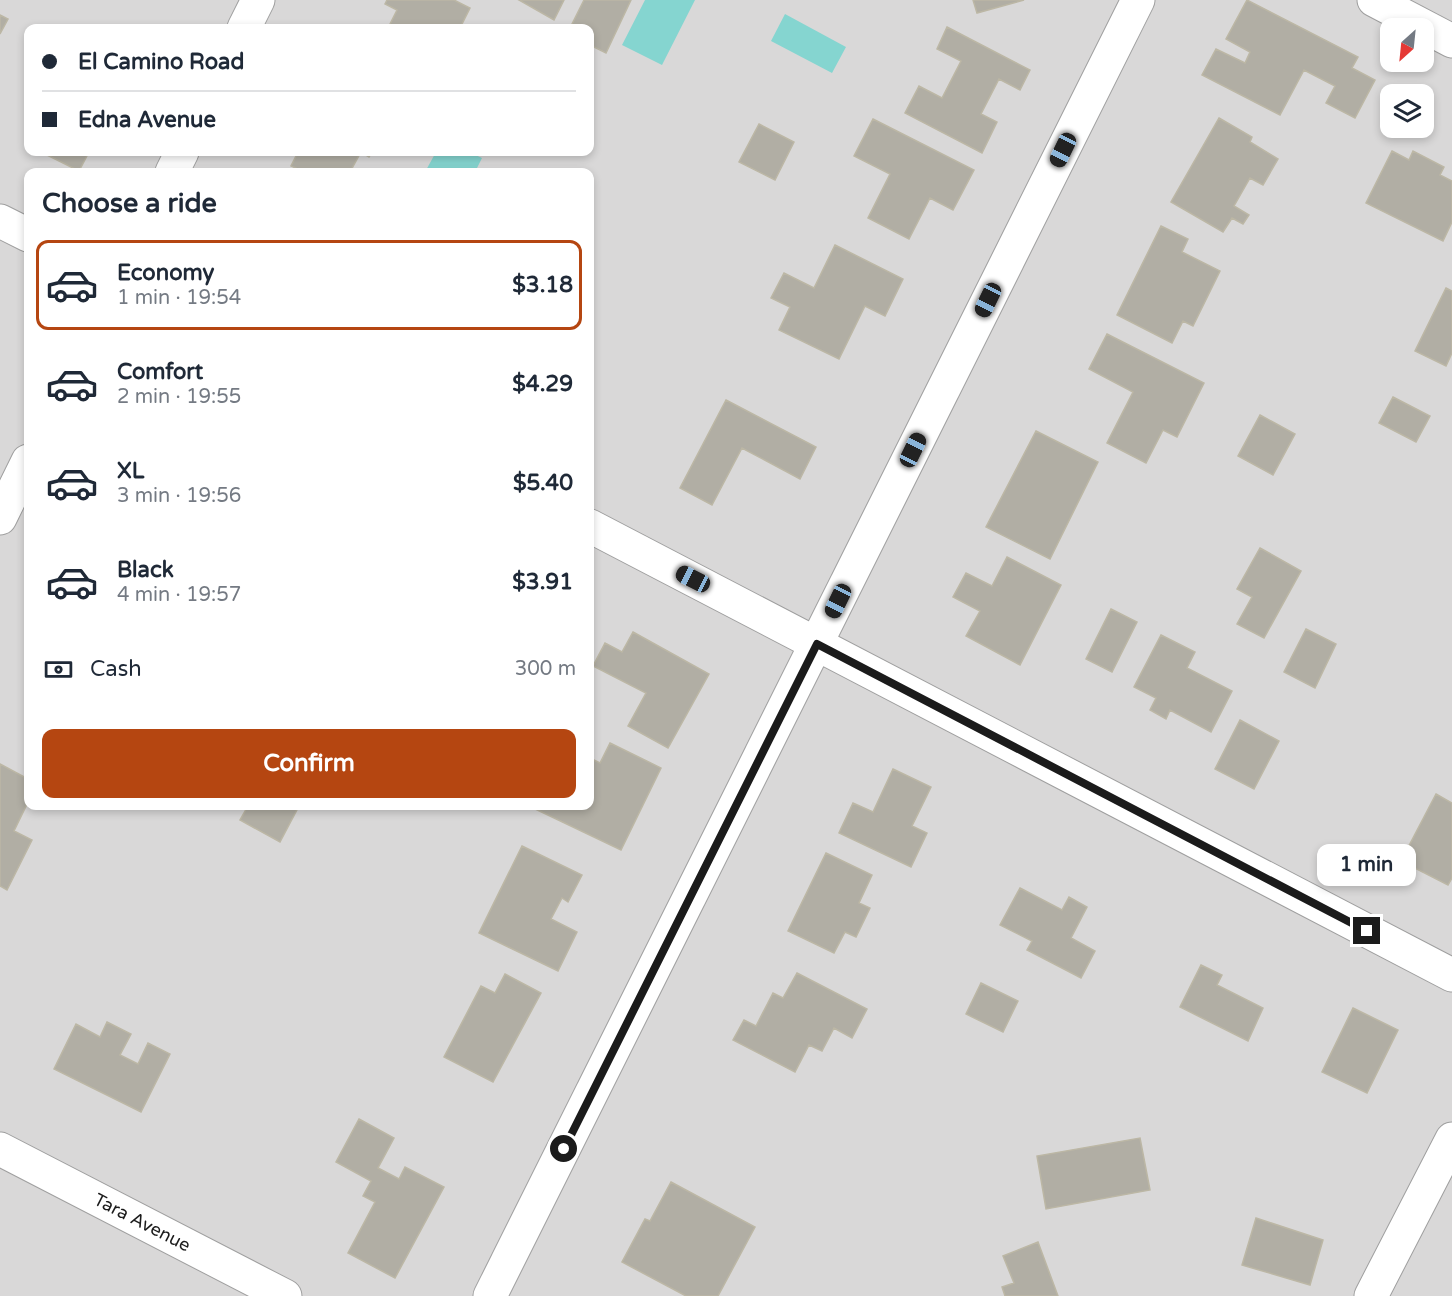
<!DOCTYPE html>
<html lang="en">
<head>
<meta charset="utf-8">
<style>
  :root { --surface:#fff; --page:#f6f6f7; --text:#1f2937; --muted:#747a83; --line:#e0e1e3; --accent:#b54611 }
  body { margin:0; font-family:"Varela Round",sans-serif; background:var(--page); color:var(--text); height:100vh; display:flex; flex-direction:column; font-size:22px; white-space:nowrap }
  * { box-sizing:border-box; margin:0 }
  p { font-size:20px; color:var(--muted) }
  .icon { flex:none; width:33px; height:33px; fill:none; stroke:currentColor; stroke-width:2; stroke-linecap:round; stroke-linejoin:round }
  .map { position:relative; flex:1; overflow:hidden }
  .drawer { position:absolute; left:24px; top:168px; width:570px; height:642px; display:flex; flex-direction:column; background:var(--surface); border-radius:12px; box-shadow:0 3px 9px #0003 }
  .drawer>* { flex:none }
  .hud { position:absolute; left:24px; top:24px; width:570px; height:132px; border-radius:12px; box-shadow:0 3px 9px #0003; display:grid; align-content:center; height:132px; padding:0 18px; background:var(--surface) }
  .needle { width:39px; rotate:207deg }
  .buttons { position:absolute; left:1380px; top:18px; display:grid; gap:12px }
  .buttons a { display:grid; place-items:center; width:54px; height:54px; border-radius:12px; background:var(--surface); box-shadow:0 3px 9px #0003; font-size:30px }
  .end { position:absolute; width:27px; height:27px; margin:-14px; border:8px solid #1b1b1b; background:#fff; box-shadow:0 0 0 3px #fff }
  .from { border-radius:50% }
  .bubble { position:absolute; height:42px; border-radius:12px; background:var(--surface); box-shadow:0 3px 9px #0003; font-size:20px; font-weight:700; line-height:42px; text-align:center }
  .car { position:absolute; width:18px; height:36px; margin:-18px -9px; border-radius:8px; box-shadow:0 0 4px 2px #0007; background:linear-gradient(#222 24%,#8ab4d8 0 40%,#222 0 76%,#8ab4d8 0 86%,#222 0) }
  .hud b { display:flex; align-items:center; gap:21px; height:57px; font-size:22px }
  .hud b+b { border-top:2px solid var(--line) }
  .hud i { width:15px; height:15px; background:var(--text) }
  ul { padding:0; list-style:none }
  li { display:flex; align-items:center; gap:18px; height:90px; margin:0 12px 9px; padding:0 6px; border:3px solid transparent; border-radius:12px }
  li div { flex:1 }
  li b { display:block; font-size:22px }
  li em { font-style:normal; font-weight:700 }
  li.on { border-color:var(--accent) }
  li>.icon { width:54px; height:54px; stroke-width:1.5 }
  h2 { padding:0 18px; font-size:27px; line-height:72px }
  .pay { display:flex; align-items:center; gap:15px; height:66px; padding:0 18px; font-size:22px }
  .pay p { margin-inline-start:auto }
  .button { display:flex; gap:12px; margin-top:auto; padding:12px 18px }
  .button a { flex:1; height:69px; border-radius:12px; background:var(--accent); color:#fff; font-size:24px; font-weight:700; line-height:69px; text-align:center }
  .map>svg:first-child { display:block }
  .residential { fill:#d9d8d8; fill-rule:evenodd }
  .pitch { fill:#85d5d0 }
  .building { fill:#b1aea4; stroke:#bcb7a5; stroke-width:1.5 }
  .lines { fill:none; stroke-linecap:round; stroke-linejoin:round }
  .minor-casing { stroke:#9f9f9f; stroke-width:35 }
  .minor { stroke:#fff; stroke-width:33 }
  .route { stroke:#1b1b1b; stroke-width:8 }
  .labels { text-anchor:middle; stroke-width:6; stroke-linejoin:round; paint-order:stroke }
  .street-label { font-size:18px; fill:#1b1b1b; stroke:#fff }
</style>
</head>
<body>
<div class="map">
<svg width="1452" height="1296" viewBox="0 0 1452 1296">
  <rect width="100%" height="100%" fill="#ecece1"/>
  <!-- residential -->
  <path class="residential" d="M0,0h1452v1296h-1452zM28,28h562v124h-562zM1390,28h34v34h-34zM1390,94h34v34h-34zM28,172h562v634h-562z"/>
  <!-- pitch -->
  <path class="pitch" d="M645,0h50l-33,65 -40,-20z
    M785,14l61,33 -14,26 -61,-32z
    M436,152h33l13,6 -7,14h-50z"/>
  <!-- building -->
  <path class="building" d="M387,0h67l16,8 -10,20h-72l9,-18 -12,-6z
    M519,0h45l-10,20z
    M584,0h47l-25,53 -16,-8v-17h-20z
    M973,0h51l-47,13z
    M1247,0l111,57 -6,11 23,12 -20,38 -29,-15 9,-17 -31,-16 -24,45 -78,-40 14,-26 29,14 5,-11 -24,-13z
    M0,15l8,4 -8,15z
    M947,27l83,43 -10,20 -21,-11 -18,35 16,8 -15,31 -77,-40 14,-27 23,12 19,-37 -24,-12z
    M1219,118l33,19 -2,5 28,17 -15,26 -13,-7 -16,28 15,9 -6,9 -11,-6 -9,14 -52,-30z
    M873,119l101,51 -21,40 -23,-12 -21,41 -41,-21 22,-44 -36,-18z
    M759,124l35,18 -19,38 -36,-18z
    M1392,151l17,9 4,-9 31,16 -4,8 12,6v41l-9,19 -77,-38z
    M41,152h48l-10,19z
    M298,152h74l-3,5 -8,-5 -11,20h-46l-13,-6z
    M1161,226l27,13 -6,13 38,19 -27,55 -10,-5 -11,22 -55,-28z
    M835,245l68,34 -18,37 -20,-10 -26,53 -60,-29 11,-23 -19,-9 13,-25 30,15z
    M1446,288l6,3v62l-6,13 -31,-15z
    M1107,334l97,49 -27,54 -14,-7 -17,33 -39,-20 26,-51 -44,-23z
    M1393,397l37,19 -14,26 -37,-19z
    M726,400l90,47 -16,32 -58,-31 -30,57 -32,-17z
    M1260,415l35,19 -22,41 -35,-19z
    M1036,431l62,31 -48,97 -64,-32z
    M1260,548l41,23 -37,67 -27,-14 15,-27 -15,-8z
    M1007,557l54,28 -41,80 -54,-29 14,-25 -27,-14 13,-24 26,13z
    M1111,609l26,13 -25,50 -26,-13z
    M1306,629l30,15 -21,44 -31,-16z
    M633,632l76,42 -41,74 -40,-22 18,-33 -53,-27 12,-23 17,9z
    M1161,635l34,17 -8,16 45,23 -21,41 -41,-22 -4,9 -16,-9 6,-12 -22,-11z
    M1240,720l39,21 -25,48 -39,-20z
    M610,743l51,25 -40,82 -92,-44h61v-48l10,5z
    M0,764l28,15v23l-14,29 18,9 -25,50 -7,-4z
    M893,769l38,18 -19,39 15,7 -16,34 -72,-34 14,-30 20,9z
    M1436,794l16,9v75l-4,7 -47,-24z
    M248,806l11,3 1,-3h39l-19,36 -40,-22z
    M522,846l60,29 -14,27 -6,-4 -11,21 26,13 -19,39 -79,-38z
    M826,853l46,22 -13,28 11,5 -14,29 -11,-5 -11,21 -46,-22z
    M1020,888l42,22 7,-13 18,10 -16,31 24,13 -14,27 -54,-28 5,-9 -32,-16z
    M1201,965l21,10 -5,10 46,23 -15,33 -68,-34z
    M797,973l70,36 -15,29 -18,-10 -12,23 -13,-6 -14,27 -62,-32 11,-20 12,6 17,-33 10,5z
    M505,974l36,19 -48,89 -49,-25 37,-71 14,7z
    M981,983l37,18 -15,31 -37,-18z
    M1353,1008l45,22 -31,63 -45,-21z
    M107,1022l24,12 -11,21 18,9 10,-21 22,11 -29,58 -87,-43 22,-45 24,13z
    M359,1119l35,19 -16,30 21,11 6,-12 39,20 -49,91 -47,-25 27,-51 -12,-6 8,-15 -35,-19z
    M1140,1138l10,52 -104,19 -9,-53z
    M671,1182l84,45 -37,69h-32l-64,-34 23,-43 5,2z
    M1256,1218l67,22 -13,45 -68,-20z
    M1038,1242l20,54h-53l-3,-9 12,-4 -11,-27z"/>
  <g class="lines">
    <defs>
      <g id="minor">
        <path d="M1374,0l78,41"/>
        <path d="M244,28l14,-28"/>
        <path d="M172,172l10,-20"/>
        <path d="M0,221l28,14"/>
        <path d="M0,518l28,-57"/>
        <path d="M590,526l862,449"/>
        <path id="s1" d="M0,1149l285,147"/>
        <path d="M490,1296l648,-1296"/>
        <path d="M1371,1296l81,-157"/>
      </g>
    </defs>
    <!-- minor casing -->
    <use href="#minor" class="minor-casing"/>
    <!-- minor -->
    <use href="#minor" class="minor"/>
  </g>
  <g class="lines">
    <!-- route -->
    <path class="route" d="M564,1149l253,-505 550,287"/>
  </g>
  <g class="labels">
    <!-- street labels -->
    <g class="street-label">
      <text dy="6" stroke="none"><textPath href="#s1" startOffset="160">Tara Avenue</textPath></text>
    </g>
  </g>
</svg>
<div class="buttons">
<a><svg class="needle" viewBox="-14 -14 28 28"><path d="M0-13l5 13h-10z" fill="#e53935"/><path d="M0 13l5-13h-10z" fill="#747a83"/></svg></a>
<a><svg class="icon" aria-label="layers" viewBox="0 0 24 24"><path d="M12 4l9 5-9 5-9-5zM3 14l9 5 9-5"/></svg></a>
</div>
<i class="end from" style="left:564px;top:1149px"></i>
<i class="end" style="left:1367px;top:931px"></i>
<div class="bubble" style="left:1317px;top:844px;width:99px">1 min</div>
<i class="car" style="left:1063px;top:150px;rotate:206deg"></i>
<i class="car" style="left:988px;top:300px;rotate:206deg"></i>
<i class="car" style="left:913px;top:450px;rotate:26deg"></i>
<i class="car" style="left:693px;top:579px;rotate:297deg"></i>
<i class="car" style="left:838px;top:601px;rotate:206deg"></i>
<div class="hud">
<b><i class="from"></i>El Camino Road</b>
<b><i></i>Edna Avenue</b>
</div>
<section class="drawer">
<h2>Choose a ride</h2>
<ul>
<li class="on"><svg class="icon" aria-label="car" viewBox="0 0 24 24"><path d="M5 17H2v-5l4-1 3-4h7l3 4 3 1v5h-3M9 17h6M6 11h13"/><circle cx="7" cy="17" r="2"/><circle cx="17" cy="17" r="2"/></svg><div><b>Economy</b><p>1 min · 19:54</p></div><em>$3.18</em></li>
<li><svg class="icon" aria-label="car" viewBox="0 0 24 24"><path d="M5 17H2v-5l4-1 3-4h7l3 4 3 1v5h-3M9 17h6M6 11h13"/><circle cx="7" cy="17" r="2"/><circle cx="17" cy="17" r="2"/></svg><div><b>Comfort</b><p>2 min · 19:55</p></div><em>$4.29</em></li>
<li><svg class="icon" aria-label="car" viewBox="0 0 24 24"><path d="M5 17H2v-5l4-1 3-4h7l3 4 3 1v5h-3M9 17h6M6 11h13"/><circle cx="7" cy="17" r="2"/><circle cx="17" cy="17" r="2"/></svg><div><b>XL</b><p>3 min · 19:56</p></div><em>$5.40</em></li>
<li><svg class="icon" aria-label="car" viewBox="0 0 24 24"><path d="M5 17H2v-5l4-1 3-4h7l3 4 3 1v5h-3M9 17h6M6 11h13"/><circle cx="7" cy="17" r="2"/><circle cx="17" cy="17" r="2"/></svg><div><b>Black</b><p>4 min · 19:57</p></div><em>$3.91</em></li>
</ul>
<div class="pay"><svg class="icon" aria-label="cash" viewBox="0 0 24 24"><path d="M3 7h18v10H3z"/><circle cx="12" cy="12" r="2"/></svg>Cash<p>300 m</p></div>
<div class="button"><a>Confirm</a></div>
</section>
</div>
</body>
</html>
